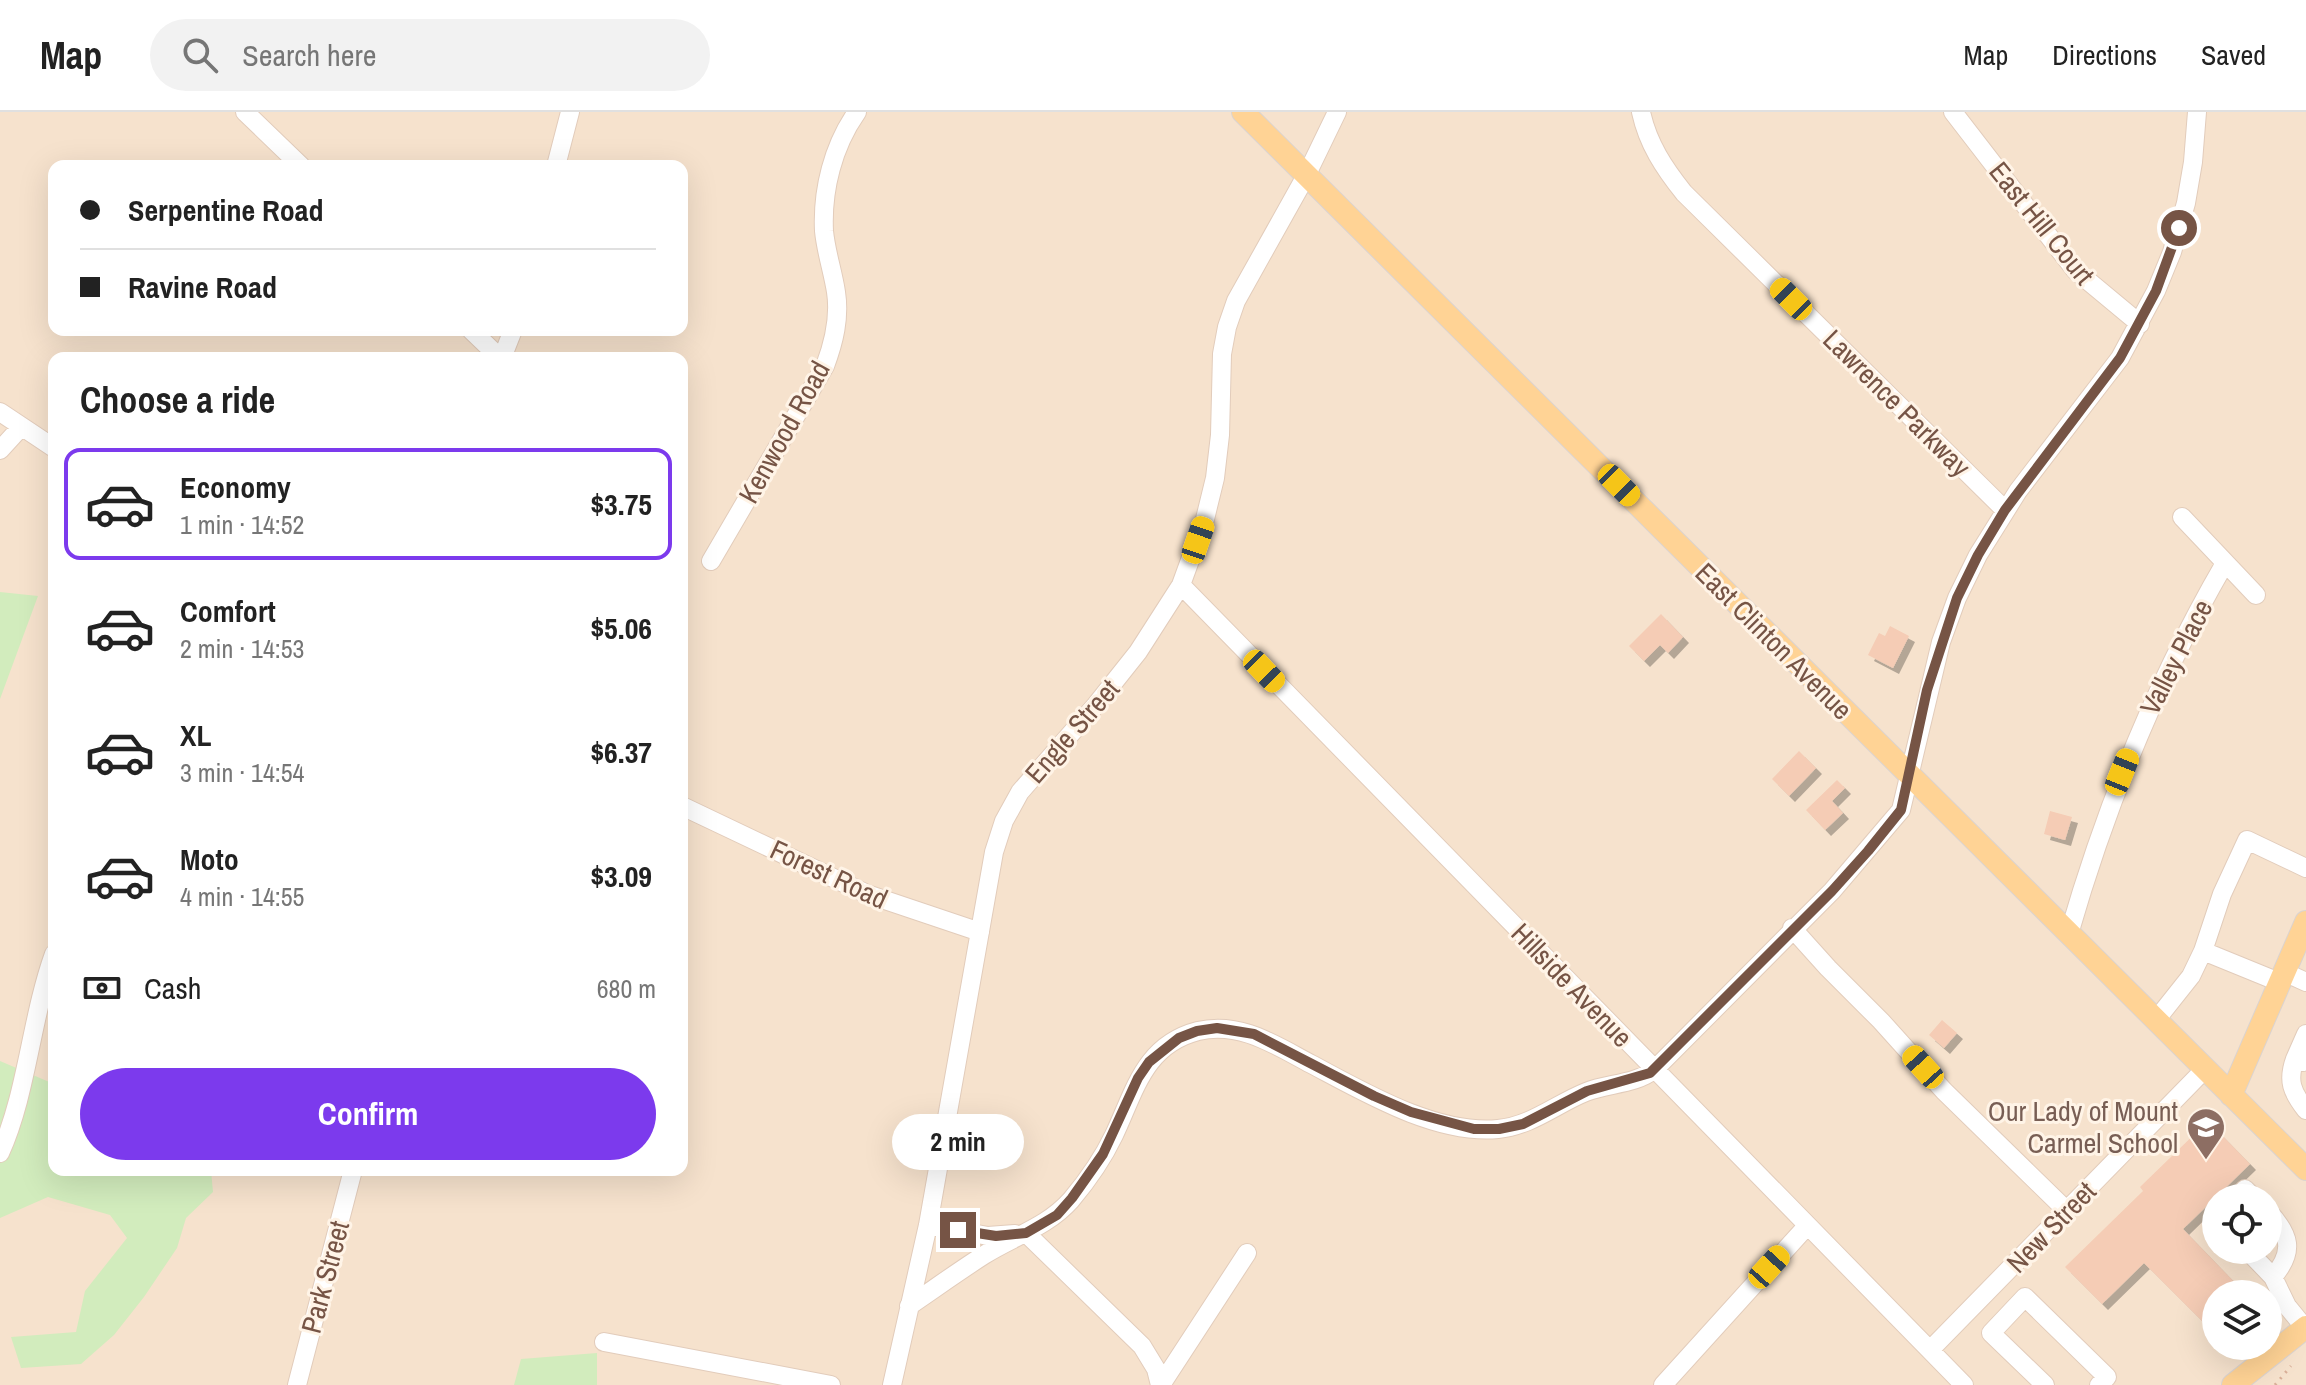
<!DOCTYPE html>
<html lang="en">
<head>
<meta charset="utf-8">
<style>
  :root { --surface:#fff; --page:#f2f2f2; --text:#222; --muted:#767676; --line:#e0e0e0; --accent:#7c3aed }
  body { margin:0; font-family:"Archivo Narrow",sans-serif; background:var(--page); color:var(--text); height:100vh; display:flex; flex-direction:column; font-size:30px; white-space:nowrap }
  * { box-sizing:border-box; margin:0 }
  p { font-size:26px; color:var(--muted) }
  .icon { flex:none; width:44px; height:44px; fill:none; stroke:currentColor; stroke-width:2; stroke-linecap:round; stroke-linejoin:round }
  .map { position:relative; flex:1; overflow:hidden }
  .sheet { position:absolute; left:48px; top:240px; width:640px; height:824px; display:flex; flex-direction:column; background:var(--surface); border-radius:16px; box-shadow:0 8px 32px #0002 }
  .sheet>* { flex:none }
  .top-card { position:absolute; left:48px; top:48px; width:640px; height:176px; border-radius:16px; box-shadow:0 8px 32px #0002; display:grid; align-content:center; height:176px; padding:0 32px; background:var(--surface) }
  .buttons { position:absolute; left:2202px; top:1072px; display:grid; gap:16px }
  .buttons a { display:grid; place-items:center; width:80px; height:80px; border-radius:50%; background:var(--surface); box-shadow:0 8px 32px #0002; font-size:40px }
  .end { position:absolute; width:36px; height:36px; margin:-18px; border:10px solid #765445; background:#fff; box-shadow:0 0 0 4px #fff }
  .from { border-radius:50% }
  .bubble { position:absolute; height:56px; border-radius:28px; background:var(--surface); box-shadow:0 8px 32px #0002; font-size:26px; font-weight:800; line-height:56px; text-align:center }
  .car { position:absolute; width:24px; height:48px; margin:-24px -12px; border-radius:10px; box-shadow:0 0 6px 2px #0007; background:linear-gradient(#f5c518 24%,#345 0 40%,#f5c518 0 76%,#345 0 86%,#f5c518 0) }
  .top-card b { display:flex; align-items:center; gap:28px; height:76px; font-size:30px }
  .top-card b+b { border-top:2px solid var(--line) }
  .top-card i { width:20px; height:20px; background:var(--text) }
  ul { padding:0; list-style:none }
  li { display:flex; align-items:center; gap:24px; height:112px; margin:0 16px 12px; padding:0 16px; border:4px solid transparent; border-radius:16px }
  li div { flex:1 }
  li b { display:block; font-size:30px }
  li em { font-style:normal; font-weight:800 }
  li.current { border-color:var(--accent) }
  li>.icon { width:72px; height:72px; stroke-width:1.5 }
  h2 { padding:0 32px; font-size:36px; line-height:96px }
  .pay { display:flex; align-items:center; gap:20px; height:88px; padding:0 32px; font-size:30px }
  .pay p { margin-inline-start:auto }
  .button { display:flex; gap:16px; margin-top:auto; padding:16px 32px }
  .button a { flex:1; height:92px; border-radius:48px; background:var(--accent); color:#fff; font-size:32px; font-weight:800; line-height:92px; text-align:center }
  header { display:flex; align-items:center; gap:48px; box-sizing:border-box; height:112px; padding:0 40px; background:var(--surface); border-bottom:2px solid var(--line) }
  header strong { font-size:38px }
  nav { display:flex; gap:44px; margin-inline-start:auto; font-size:28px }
  .search { width:560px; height:72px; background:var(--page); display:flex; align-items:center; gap:20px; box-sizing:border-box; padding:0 28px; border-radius:44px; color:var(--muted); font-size:30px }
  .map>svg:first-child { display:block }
  .residential { fill:#f6e2cd; fill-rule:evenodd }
  .green { fill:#d2ecbd }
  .building { fill:#f5ccb5; filter:url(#shadow) }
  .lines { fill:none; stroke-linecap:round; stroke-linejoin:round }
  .minor-casing { stroke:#e2ccbb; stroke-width:20 }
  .major-casing { stroke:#dbd3cf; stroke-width:24 }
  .path { stroke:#d9af98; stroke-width:3; stroke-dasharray:2 6; stroke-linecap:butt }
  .minor { stroke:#fff; stroke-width:18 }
  .major { stroke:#ffd395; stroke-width:22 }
  .route { stroke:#765445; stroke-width:10 }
  .labels { text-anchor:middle; stroke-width:6; stroke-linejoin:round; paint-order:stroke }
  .street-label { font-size:28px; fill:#765445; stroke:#fff4e7 }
  .education-label { font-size:28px; fill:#785e54; stroke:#fff4e7; text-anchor:end }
</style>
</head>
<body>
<header>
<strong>Map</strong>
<div class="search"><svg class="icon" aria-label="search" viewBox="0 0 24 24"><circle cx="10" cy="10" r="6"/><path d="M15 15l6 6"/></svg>Search here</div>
<nav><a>Map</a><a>Directions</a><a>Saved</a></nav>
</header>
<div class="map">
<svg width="2306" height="1273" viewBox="0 0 2306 1273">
  <defs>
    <filter id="shadow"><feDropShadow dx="6" dy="6" stdDeviation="0" flood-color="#0004"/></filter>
  </defs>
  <rect width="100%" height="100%" fill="#fef0df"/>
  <!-- residential -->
  <path class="residential" d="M0,0h2306v1273h-2306zM54,54h628v164h-628zM54,246h628v812h-628zM2216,1086h52v52h-52zM2216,1182h52v52h-52z"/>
  <!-- green -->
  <path class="green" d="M0,480l38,4 -38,103z
    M0,949l54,23v86h157l2,22 -27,26 -9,30 -33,49 -30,38 -33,29 -60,4 -10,-31 65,-5 9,-41 42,-53 -17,-23 -62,-18 -48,21z
    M597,1241v32h-83l7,-26z"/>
  <!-- building -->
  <path class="building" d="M1661,502l22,23 -15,16 -8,-8 -16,16 -15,-15z
    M1890,514l19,10 -16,32 -25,-13 11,-22 6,3z
    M1799,639l17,17 -27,28 -17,-17z
    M1837,668l8,8 -13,13 11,12 -18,17 -19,-20z
    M2050,699l22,6 -7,23 -21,-6z
    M1942,908l15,13 -13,15 -15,-13z
    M2208,1009l42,43 -67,65 57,59 -6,6h-18v19l-2,-2 -11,11 -59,-59 -42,41 -37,-37 78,-76 -3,-4z"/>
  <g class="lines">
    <defs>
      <path id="minor" d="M245,0l56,54
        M1641,0c7,32 23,56 43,81l321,317
        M1953,0l122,158 65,54
        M556,54l14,-54
        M471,218l29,28
        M502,246l11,-28
        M0,300l54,36
        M0,338l21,-23
        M2182,405l74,78
        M711,449l114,-195c9,-24 15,-48 11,-74 -3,-20 -10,-40 -12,-61 -2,-41 9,-85 33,-119
        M1181,473l783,800
        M682,694l185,88 113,38
        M1792,816l36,40 53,53 63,70 123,120
        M2069,822c38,-132 87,-252 156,-371
        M2284,860l22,10
        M2279,870l-76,-31 19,-57 25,-54 59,28
        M2156,908l35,-44 12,-25
        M2295,947c-8,22 -3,33 11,51
        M2303,950l-8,-3 11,-25
        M0,1041c27,-59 31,-135 54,-199
        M2236,1086l9,-9 9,9
        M2268,1099c22,24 27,40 5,66
        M928,1113l60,11 27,-2
        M1026,1121l116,113 14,23 4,16
        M2247,1138l26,27 14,29 18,22
        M909,1194c25,-17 50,-35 75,-51 30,-19 63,-28 87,-55 16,-19 32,-42 43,-65 21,-44 30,-90 84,-104 42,-10 77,14 113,33 53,28 125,71 187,65 33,-3 58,-25 88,-37 22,-9 49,-7 69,-23l177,-178 69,-81 40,-168 16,-44 21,-43 40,-64 102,-133 36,-67 16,-39 14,-49 7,-41 4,-50
        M604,1230l227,43
        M1930,1238l275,-281
        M297,1273l56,-215
        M892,1273l36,-160 66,-373 10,-31 16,-29 75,-86 43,-54 43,-67 24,-66 10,-41 5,-43 2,-81 5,-27 9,-26 71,-127 30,-62
        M1161,1273l86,-132
        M1663,1273l144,-159
        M2045,1273l-54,-52 34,-36 82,80 -8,8"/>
      <path id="major" d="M1243,0l1063,1057
        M2231,983l75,-173
        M2233,1273l73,-58"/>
    </defs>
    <!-- minor casing -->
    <use href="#minor" class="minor-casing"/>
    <!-- major casing -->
    <use href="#major" class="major-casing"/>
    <!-- path -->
    <path class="path" d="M2275,1273l16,-19"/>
    <!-- minor -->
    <use href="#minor" class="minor"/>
    <!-- major -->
    <use href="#major" class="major"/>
  </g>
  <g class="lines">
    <!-- route -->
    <path class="route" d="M958,1118l38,6 30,-3 31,-18 15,-17 31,-44 35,-76 11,-16 30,-24 18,-7 20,-3 37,6 120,62 37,16 63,17h25l24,-5 64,-33 63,-18 182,-182 36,-40 33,-41 26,-120 30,-92 21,-43 27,-45 115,-152 36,-67 23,-63"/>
  </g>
  <!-- icons -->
  <defs>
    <symbol id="school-pin" viewBox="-11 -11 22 30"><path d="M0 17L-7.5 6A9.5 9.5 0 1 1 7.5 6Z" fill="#8d6e63" stroke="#fff4e7"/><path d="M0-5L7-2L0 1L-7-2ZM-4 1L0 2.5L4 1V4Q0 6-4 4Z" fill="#fff"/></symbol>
  </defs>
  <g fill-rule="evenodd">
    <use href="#school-pin" x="2184" y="993" width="44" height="60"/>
  </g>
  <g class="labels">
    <!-- street labels -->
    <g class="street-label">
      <text transform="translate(2042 111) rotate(51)" y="10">East Hill Court</text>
      <text transform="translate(1897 291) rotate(45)" y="10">Lawrence Parkway</text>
      <text transform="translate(784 320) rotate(-61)" y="10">Kenwood Road</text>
      <text transform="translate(1774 529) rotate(45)" y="10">East Clinton Avenue</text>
      <text transform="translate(2176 545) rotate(-63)" y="10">Valley Place</text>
      <text transform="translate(1072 619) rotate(-49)" y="10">Engle Street</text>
      <text transform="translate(829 762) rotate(25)" y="10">Forest Road</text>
      <text transform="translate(1572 873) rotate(46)" y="10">Hillside Avenue</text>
      <text transform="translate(2051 1115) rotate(-46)" y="10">New Street</text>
      <text transform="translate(325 1165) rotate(-75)" y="10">Park Street</text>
    </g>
    <!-- education labels -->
    <g class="education-label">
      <text x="2178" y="1009">Our Lady of Mount<tspan x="2178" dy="32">Carmel School</tspan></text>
    </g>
  </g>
</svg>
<div class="buttons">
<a><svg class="icon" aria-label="locate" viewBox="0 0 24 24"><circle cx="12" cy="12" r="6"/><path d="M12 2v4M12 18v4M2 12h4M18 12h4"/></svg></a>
<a><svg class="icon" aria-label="layers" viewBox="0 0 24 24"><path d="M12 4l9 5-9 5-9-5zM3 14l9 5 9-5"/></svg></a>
</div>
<i class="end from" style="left:2179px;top:116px"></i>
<i class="end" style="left:958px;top:1118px"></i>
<div class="bubble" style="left:892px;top:1002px;width:132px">2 min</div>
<i class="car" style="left:1791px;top:187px;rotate:315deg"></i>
<i class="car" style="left:1619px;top:373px;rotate:135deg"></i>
<i class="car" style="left:1198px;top:428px;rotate:19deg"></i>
<i class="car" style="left:1264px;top:559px;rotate:136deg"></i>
<i class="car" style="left:2122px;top:660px;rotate:22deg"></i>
<i class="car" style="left:1923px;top:955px;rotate:318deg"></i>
<i class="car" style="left:1769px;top:1155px;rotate:42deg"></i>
<div class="top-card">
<b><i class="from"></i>Serpentine Road</b>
<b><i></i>Ravine Road</b>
</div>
<section class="sheet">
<h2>Choose a ride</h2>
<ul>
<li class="current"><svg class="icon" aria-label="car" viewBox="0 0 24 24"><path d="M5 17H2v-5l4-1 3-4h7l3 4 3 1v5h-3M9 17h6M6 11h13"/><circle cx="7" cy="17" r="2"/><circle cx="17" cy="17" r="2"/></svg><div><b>Economy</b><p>1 min · 14:52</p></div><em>$3.75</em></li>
<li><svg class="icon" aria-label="car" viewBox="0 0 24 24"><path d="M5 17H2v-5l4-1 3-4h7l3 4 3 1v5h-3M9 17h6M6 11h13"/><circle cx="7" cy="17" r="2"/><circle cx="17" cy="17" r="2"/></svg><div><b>Comfort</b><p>2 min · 14:53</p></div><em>$5.06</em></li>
<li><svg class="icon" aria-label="car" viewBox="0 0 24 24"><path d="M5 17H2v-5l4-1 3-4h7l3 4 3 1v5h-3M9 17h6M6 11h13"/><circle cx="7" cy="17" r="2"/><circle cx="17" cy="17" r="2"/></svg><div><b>XL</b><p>3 min · 14:54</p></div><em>$6.37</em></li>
<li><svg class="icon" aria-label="car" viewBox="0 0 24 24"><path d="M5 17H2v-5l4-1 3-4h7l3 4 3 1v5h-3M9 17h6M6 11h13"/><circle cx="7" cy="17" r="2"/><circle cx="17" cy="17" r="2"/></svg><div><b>Moto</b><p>4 min · 14:55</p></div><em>$3.09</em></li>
</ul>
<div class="pay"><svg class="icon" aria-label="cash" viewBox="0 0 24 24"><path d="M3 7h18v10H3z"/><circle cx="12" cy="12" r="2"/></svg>Cash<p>680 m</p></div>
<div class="button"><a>Confirm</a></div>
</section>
</div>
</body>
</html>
